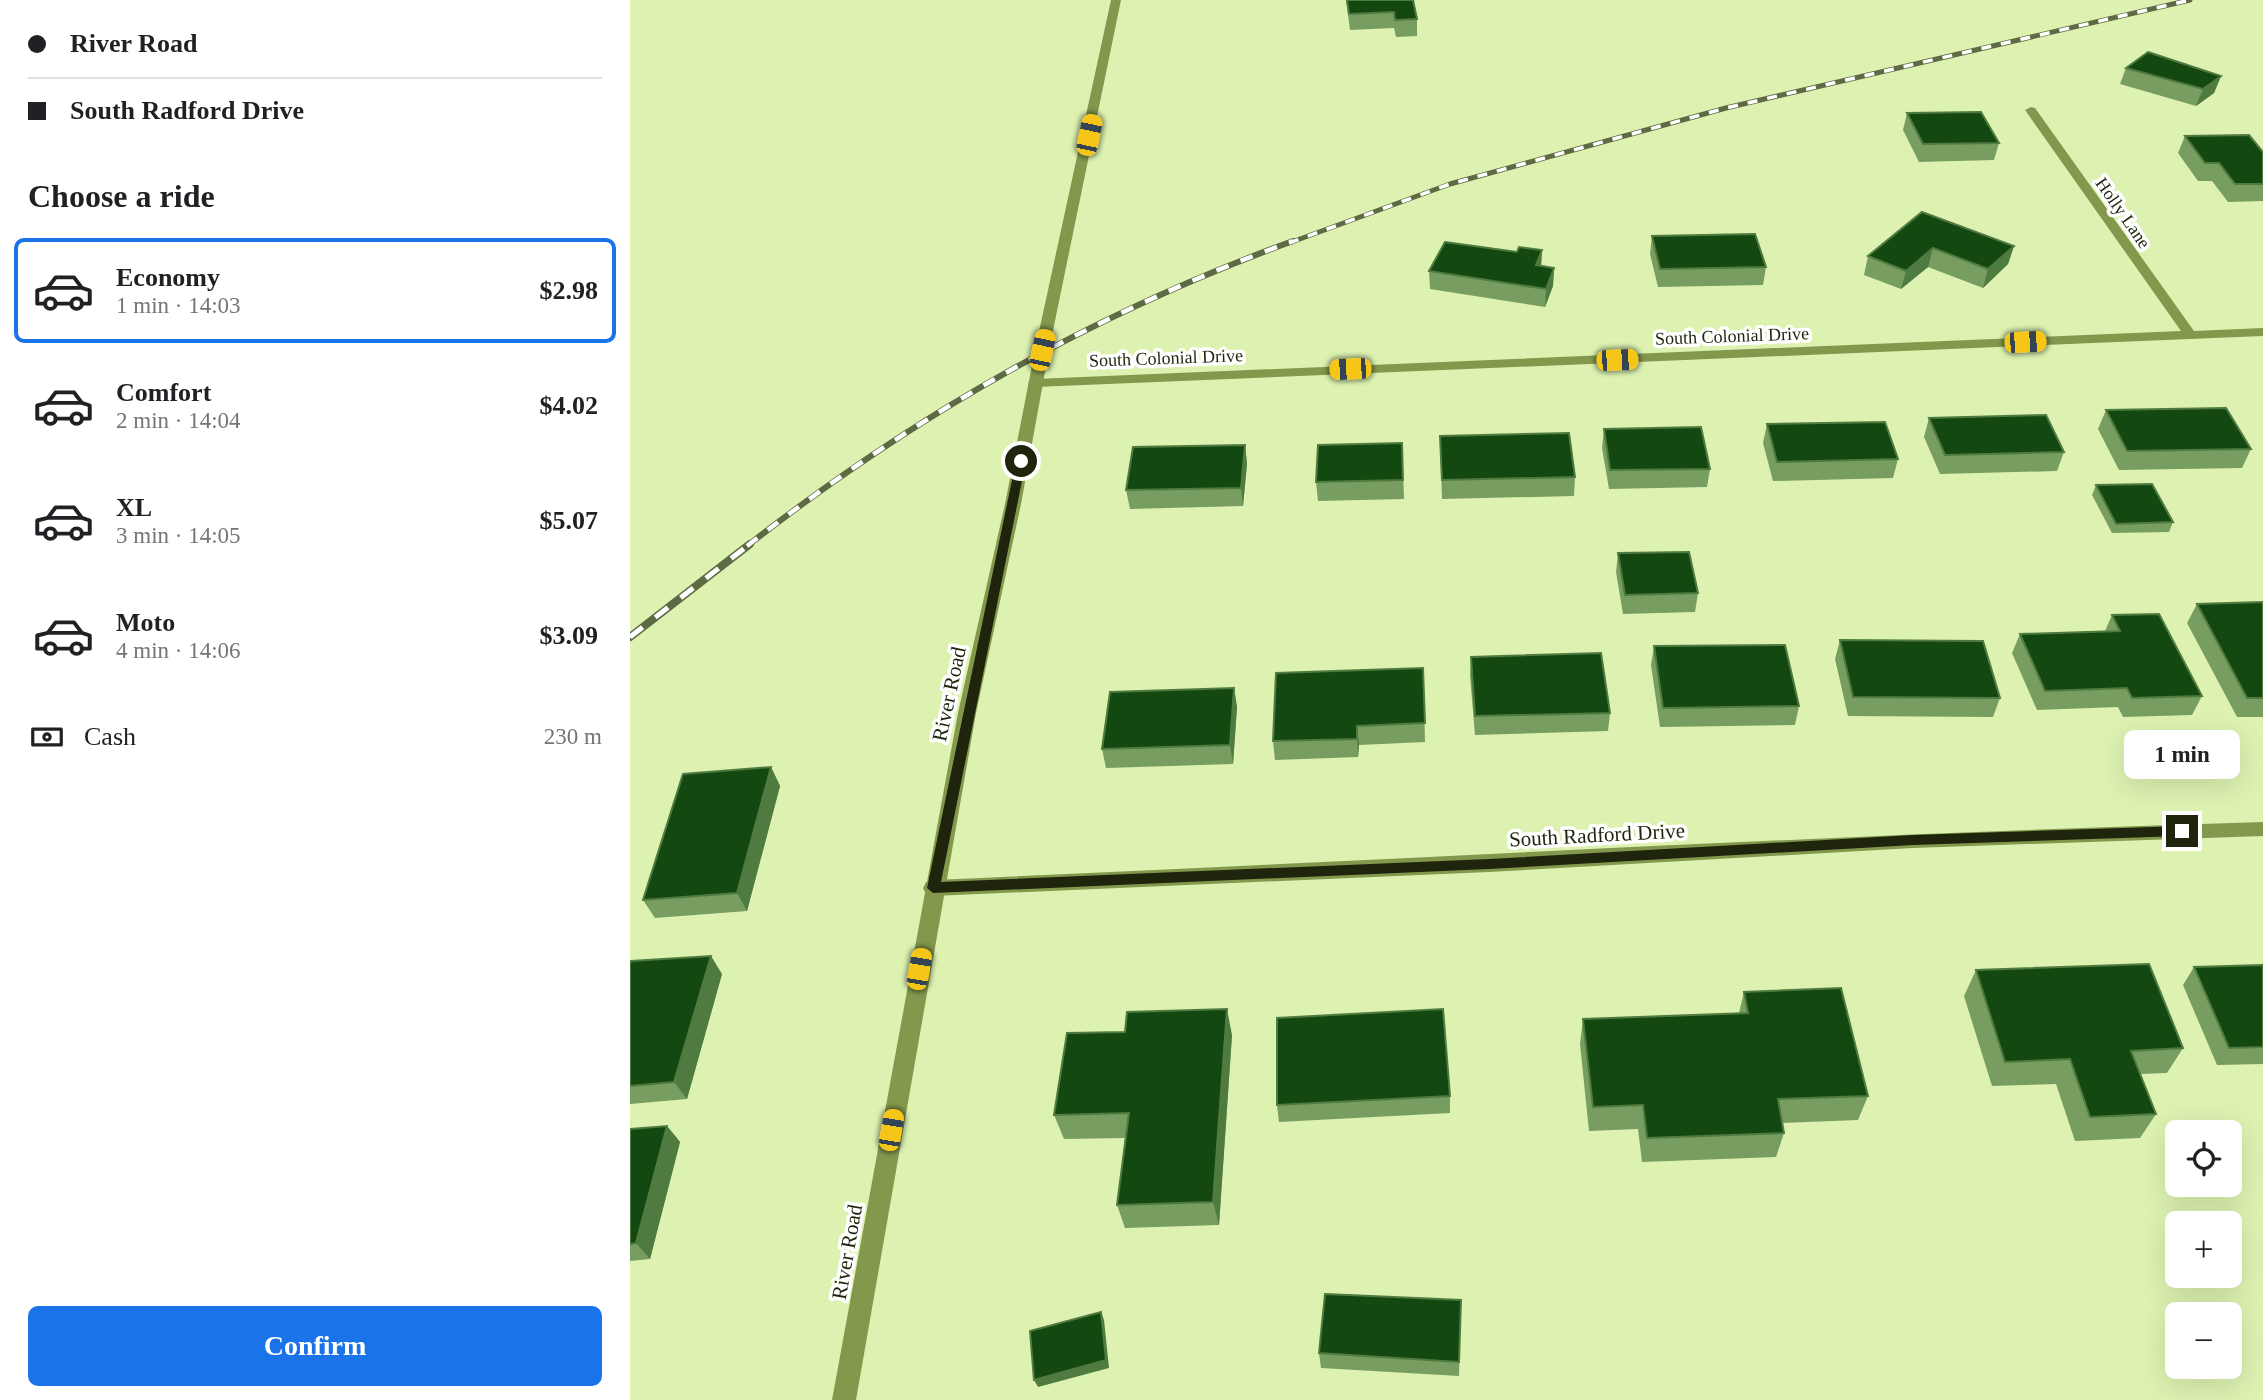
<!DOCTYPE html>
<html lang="en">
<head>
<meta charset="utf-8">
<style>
  :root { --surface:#fff; --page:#f2f2f2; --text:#202124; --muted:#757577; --line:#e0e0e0; --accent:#1a73e8 }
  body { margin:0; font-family:"Times New Roman",serif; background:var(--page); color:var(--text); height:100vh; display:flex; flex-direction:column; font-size:26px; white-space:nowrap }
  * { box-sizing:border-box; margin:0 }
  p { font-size:23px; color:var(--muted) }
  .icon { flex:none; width:38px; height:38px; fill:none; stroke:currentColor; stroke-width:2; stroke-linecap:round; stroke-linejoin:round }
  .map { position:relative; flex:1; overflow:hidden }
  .details { display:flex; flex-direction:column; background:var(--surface); width:630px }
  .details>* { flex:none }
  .top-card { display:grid; align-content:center; height:154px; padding:0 28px; background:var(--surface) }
  .tools { position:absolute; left:1535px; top:1120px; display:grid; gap:14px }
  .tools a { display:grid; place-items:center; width:77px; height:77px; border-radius:10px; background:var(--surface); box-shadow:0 7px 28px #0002; font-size:35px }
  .end { position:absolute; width:32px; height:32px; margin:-16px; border:9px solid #1e250c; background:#fff; box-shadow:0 0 0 4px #fff }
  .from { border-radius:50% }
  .bubble { position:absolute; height:49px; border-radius:10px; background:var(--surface); box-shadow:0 7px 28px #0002; font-size:23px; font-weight:700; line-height:49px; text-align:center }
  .car { position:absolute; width:21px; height:42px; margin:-21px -10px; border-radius:9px; box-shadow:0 0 5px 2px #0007; background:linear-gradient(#f5c518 24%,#345 0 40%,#f5c518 0 76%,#345 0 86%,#f5c518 0) }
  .top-card b { display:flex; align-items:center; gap:24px; height:66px; font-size:26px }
  .top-card b+b { border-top:2px solid var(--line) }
  .top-card i { width:18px; height:18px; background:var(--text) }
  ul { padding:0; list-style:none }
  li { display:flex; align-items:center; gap:21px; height:105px; margin:0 14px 10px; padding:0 14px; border:4px solid transparent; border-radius:10px }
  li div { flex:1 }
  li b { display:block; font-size:26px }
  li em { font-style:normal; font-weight:700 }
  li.active { border-color:var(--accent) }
  li>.icon { width:63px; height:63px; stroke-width:1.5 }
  h2 { padding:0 28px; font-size:32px; line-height:84px }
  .pay { display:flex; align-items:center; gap:18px; height:77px; padding:0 28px; font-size:26px }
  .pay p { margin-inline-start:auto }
  .primary-button { display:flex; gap:14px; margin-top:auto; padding:14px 28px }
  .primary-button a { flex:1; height:80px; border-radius:10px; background:var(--accent); color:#fff; font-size:28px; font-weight:700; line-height:80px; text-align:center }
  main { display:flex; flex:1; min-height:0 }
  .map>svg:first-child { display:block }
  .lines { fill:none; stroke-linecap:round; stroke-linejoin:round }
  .minor { fill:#83984d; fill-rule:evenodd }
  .tertiary { fill:#83984d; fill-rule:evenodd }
  .rail-far2-casing { stroke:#5e6a43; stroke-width:5 }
  .rail-far1-casing { stroke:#5e6a43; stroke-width:6 }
  .rail-casing { stroke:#5e6a43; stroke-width:8 }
  .rail-far2 { stroke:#fff; stroke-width:3.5; stroke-dasharray:10; stroke-linecap:butt }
  .rail-far1 { stroke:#fff; stroke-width:4.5; stroke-dasharray:13; stroke-linecap:butt }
  .rail { stroke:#fff; stroke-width:5; stroke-dasharray:16; stroke-linecap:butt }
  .wall { fill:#789d60 }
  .shaded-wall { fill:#507b40 }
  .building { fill:#134810; stroke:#507b40; stroke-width:2 }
  .route { fill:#1e250c }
  .labels { text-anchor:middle; stroke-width:7; stroke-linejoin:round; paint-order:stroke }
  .far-street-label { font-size:18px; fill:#1e250c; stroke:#fff }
  .street-label { font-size:21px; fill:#1e250c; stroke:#fff }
</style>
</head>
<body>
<main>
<section class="details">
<div class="top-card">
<b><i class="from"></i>River Road</b>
<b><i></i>South Radford Drive</b>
</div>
<h2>Choose a ride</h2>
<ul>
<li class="active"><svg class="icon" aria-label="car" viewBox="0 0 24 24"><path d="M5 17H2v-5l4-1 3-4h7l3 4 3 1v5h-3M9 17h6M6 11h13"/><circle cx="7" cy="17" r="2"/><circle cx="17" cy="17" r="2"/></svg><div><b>Economy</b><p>1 min · 14:03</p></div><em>$2.98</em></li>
<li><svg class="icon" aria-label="car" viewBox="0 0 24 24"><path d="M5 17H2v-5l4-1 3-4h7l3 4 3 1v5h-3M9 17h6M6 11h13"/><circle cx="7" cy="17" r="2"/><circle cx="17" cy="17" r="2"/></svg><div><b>Comfort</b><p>2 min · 14:04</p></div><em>$4.02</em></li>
<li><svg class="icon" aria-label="car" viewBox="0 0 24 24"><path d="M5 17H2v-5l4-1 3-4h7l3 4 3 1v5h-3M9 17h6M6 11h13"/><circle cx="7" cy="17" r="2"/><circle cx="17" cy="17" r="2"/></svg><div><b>XL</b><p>3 min · 14:05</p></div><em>$5.07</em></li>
<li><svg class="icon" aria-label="car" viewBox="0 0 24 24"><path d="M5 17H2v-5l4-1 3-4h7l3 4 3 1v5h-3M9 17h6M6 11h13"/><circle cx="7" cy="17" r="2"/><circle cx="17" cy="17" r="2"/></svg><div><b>Moto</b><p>4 min · 14:06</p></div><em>$3.09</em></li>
</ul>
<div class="pay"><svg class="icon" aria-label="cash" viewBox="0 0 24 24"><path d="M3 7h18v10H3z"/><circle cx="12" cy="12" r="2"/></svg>Cash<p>230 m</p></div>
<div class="primary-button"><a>Confirm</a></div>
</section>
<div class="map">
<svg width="1633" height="1400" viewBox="0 0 1633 1400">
  <rect width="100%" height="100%" fill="#ddf2b1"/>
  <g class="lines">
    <!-- minor -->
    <path class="minor" d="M1401,107l4,1 159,223 69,-3v8l-1228,51 -7,-4 7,-4 1146,-48 -156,-221z
      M1633,822v14l-350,12 -424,24 -556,24 -7,-2 -3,-6 3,-6 7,-2c443,-19 886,-45 1330,-58z"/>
    <!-- tertiary -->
    <path class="tertiary" d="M481,0h10l-72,350 -28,154 -45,209 -120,687h-24l126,-687 47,-209 30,-154z"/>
    <defs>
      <path id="rail-far2" d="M659,243l161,-59 276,-76 464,-108"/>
      <path id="rail-far1" d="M117,546c169,-132 346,-232 546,-305"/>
      <path id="rail" d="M0,637l120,-93"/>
    </defs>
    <!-- rail-far2 casing -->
    <use href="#rail-far2" class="rail-far2-casing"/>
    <!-- rail-far1 casing -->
    <use href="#rail-far1" class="rail-far1-casing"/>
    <!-- rail casing -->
    <use href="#rail" class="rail-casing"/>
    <!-- rail-far2 -->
    <use href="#rail-far2" class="rail-far2"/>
    <!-- rail-far1 -->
    <use href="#rail-far1" class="rail-far1"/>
    <!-- rail -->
    <use href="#rail" class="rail"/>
  </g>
  <!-- wall -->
  <path class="wall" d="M716,0h67l4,19v17l-21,1 -2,-9 -44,2z
    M1496,68l95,8 -7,17 -18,13 -76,-22z
    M1277,113l92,30 -5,17 -75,2 -16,-32z
    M1555,136l78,16v49l-35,1 -16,-21h-14l-20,-28z
    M1292,212l92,34 -6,18 -25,24 -55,-21 -27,22 -37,-14 4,-19z
    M1022,236l114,31 -3,18 -105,2 -8,-33z
    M912,250l-1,16 13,2 -1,18 -8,21 -115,-18 -1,-18z
    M1476,410l145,39 -9,19 -123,2 -21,-41z
    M1299,418l135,34 -7,19 -117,3 -16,-37z
    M1137,424l131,35 -5,19 -120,3 -10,-38z
    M974,429l106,40 -3,18 -98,2 -7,-41z
    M810,436l135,41 -1,19 -132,3z
    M772,443l2,56 -86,2 -2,-19z
    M615,445l2,19 -4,42 -113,3 -4,-19z
    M1466,485l77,37 -4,10 -57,1 -20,-38z
    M988,553l80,40 -3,19 -72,2 -7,-42z
    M1633,602v115h-26l-50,-94 10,-19z
    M1482,615l90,81 -10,19 -69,2 -5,-10 -81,3 -25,-57 8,-19 85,-3z
    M1210,640l160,58 -7,19 -145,-1 -13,-57z
    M1024,646l145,60 -4,19 -135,2 -9,-62z
    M841,657l139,56 -2,18 -133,4 -5,-59z
    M793,668l2,74 -66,3 -1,12 -83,3 -2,-19z
    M604,688l3,19 -4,57 -127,4 -4,-19z
    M141,767l9,19 -33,125 -92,7 -12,-18z
    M0,964l92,10 -35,125 -57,5z
    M1633,965v99l-46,1 -34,-80 11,-18z
    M1346,970l207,78 -16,25 -27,1 16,40 -16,24 -65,3 -19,-57 -64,2 -28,-90z
    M1114,992l124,104 -10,24 -76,3 2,10 -8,24 -134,5 -4,-33 -49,2 -9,-87 3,-25 156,-6z
    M602,1035l-13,190 -94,3 -8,-23 8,-67 -61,1 -10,-24z
    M820,1096v17l-171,9 -2,-17z
    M37,1126l13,16 -30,117 -20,2v-132z
    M831,1300l-2,76 -138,-8 -2,-15z"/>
  <!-- shaded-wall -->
  <path class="shaded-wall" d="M1591,76l-7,17 -18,13 7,-17z
    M1384,246l-6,18 -25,24 5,-19z
    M1303,248l-5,19 -27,22 5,-18z
    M912,250l-1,18 -5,-3z
    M924,268l-1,18 -8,21 1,-18z
    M615,445l2,19 -4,42 -2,-18z
    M604,688l3,19 -4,57 -3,-19z
    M727,726l2,19 -1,12 -1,-18z
    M141,767l9,19 -33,125 -10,-18z
    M81,956l11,18 -35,125 -13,-17z
    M597,1009l5,26 -13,190 -6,-23z
    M37,1126l13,16 -30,117 -14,-16z
    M471,1312l3,8 5,48 -71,19 -4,-7z"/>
  <!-- building -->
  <path class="building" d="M717,0h66l4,19 -22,1 -1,-8 -45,2z
    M1518,52l73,24 -18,13 -77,-21z
    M1351,112l18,31 -76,1 -16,-31z
    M1619,135l14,17v32h-28l-16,-21h-14l-20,-27z
    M1292,212l92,34 -26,23 -55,-21 -27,23 -38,-15z
    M1125,234l11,33 -106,2 -8,-33z
    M815,242l72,10 2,-5 23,3 -6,15 18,3 -8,21 -117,-18z
    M1596,408l25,41 -124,2 -21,-41z
    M1416,415l18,37 -119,3 -16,-37z
    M1255,422l13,37 -121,3 -10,-38z
    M1071,427l9,42 -100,1 -6,-41z
    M939,433l6,44 -133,3 -2,-44z
    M772,443l1,37 -87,2 2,-37z
    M615,445l-4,43 -115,2 7,-43z
    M1522,484l21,38 -57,2 -20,-39z
    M1059,552l9,41 -73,2 -7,-42z
    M1633,602v96h-16l-50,-94z
    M1529,614l43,82 -70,2 -5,-10 -82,3 -25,-57 100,-3 -8,-16z
    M1210,640l143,1 17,57 -147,-1z
    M1155,645l14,61 -136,2 -9,-62z
    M971,653l9,60 -135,3 -4,-59z
    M793,668l2,55 -68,3v13l-84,2 3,-68z
    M604,688l-4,57 -128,4 8,-57z
    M141,767l-34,126 -94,7 40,-126z
    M81,956l-37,126 -44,4v-122l1,-3z
    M1519,964l34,84 -52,3 25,63 -66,3 -20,-58 -65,3 -29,-92z
    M1633,965v82l-34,1 -35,-81z
    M1211,988l27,108 -90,3 6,34 -137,5 -4,-33 -50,2 -10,-88 165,-6 -4,-21z
    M597,1009l-14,193 -96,3 12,-92 -75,2 13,-82 58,-1 2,-20z
    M813,1009l7,87 -173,9v-87z
    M37,1126l-31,117 -6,1v-115z
    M695,1294l136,6 -2,62 -140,-9z
    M471,1312l5,48 -72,20 -4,-49z"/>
  <!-- route -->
  <path class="route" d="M391,458l5,3 -85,421 548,-23 424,-24 269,-9 6,5 -6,5 -269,9 -424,24 -556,24 -6,-5 89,-427z"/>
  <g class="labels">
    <!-- far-street labels -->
    <g class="far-street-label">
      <text transform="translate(1493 213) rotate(55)" y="6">Holly Lane</text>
      <text transform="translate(1102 336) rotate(-2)" y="6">South Colonial Drive</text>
      <text transform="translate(536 358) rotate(-2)" y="6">South Colonial Drive</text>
    </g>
    <!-- street labels -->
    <g class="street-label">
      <text transform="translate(319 694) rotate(-78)" y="7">River Road</text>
      <text transform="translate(967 835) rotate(-3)" y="7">South Radford Drive</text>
      <text transform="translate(217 1252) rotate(-80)" y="7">River Road</text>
    </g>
  </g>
</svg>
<div class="tools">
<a><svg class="icon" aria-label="locate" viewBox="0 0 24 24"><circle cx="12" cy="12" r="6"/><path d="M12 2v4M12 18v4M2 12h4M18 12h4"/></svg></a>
<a>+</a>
<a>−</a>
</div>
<i class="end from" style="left:391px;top:461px"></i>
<i class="end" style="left:1552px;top:831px"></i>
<div class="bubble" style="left:1494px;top:730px;width:116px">1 min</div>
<i class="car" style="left:459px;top:135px;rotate:12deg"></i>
<i class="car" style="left:1395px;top:342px;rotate:87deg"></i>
<i class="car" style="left:412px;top:350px;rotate:12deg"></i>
<i class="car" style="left:987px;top:360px;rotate:88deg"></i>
<i class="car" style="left:720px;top:369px;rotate:268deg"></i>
<i class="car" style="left:289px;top:969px;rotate:10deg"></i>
<i class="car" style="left:261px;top:1130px;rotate:10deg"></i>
</div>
</main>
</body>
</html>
